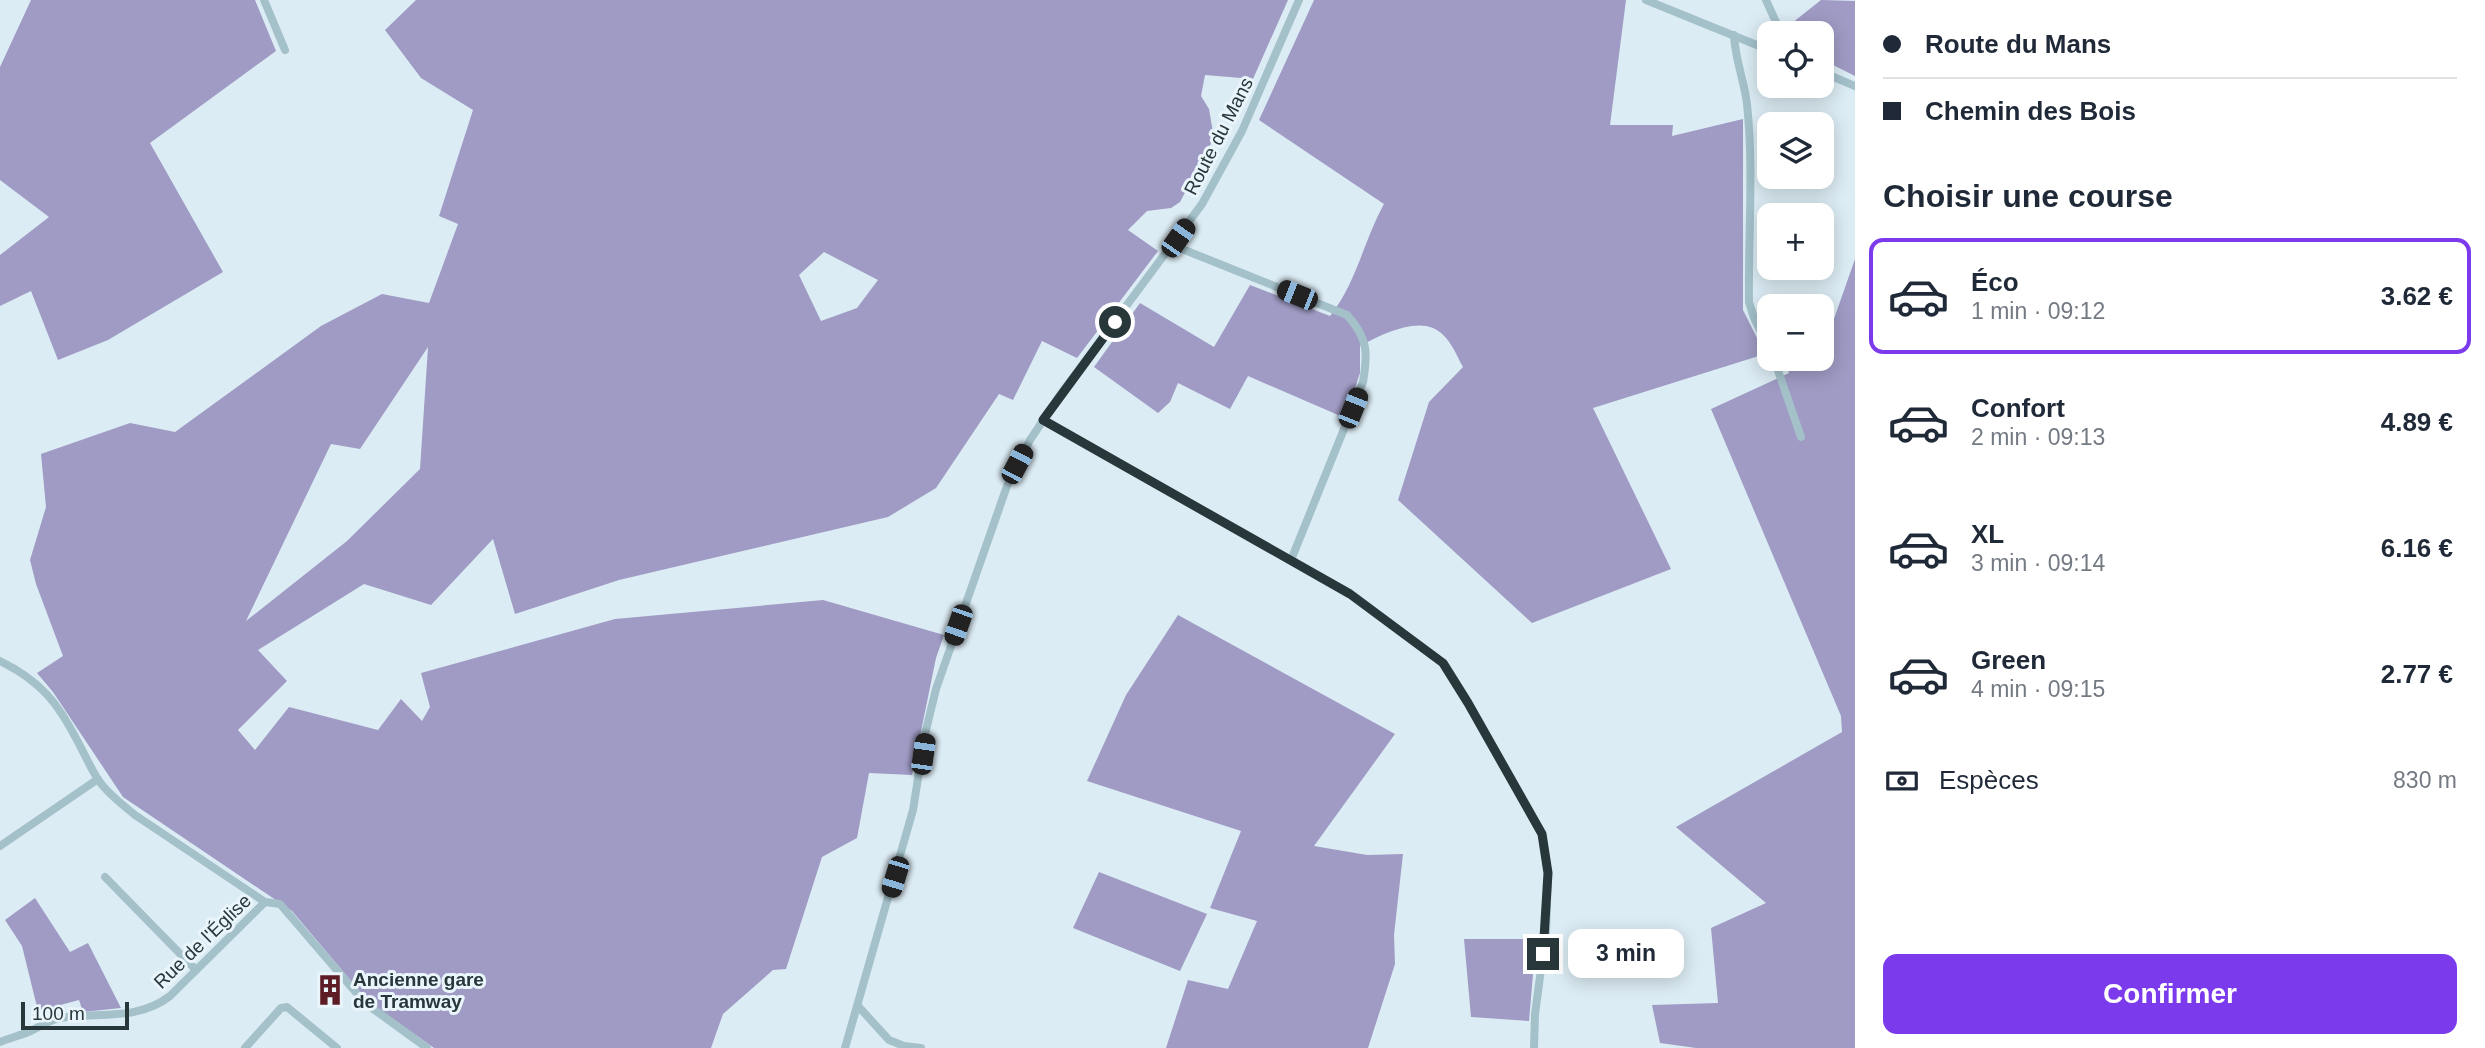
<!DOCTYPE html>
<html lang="fr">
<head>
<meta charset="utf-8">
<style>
  :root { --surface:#fff; --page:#f2f2f3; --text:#1f2937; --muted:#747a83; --line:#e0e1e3; --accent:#7c3aed }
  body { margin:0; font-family:Arial,sans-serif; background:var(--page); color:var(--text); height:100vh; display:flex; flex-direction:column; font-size:26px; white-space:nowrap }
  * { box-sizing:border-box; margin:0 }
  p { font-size:23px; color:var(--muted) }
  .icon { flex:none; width:38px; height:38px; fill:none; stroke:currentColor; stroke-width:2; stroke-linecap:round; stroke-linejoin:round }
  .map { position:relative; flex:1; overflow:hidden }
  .drawer { display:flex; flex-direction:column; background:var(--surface); width:630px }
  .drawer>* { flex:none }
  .hud { display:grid; align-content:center; height:154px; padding:0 28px; background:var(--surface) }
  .tools { position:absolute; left:1757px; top:21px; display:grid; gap:14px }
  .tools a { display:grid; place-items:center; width:77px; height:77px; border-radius:14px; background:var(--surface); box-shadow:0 4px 18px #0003; font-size:35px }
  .scale { position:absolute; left:21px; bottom:18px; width:108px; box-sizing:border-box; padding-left:7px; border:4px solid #283739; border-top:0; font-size:19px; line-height:24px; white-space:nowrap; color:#283739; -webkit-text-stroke:5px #e9f5fb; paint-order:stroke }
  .end { position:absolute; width:32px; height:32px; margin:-16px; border:9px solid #283739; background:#fff; box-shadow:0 0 0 4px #fff }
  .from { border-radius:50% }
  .bubble { position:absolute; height:49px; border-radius:14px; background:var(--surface); box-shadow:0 4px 18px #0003; font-size:23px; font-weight:600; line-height:49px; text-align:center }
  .car { position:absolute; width:21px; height:42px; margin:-21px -10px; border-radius:9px; box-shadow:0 0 5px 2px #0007; background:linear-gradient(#222 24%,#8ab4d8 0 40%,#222 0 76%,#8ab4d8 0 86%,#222 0) }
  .hud b { display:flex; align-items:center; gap:24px; height:66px; font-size:26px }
  .hud b+b { border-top:2px solid var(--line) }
  .hud i { width:18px; height:18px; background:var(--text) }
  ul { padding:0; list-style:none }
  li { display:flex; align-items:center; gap:21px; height:116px; margin:0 14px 10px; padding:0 14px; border:4px solid transparent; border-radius:14px }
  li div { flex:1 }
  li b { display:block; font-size:26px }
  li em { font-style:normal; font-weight:600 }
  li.on { border-color:var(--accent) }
  li>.icon { width:63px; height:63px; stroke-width:1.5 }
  h2 { padding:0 28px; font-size:32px; line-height:84px }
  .pay { display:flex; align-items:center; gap:18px; height:77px; padding:0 28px; font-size:26px }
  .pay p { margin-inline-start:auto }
  .primary-button { display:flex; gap:14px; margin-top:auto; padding:14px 28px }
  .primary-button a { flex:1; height:80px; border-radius:14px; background:var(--accent); color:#fff; font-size:28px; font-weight:600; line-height:80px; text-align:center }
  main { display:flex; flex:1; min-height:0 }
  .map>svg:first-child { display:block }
  .green { fill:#9f9bc4; fill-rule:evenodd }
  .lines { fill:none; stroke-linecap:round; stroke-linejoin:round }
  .minor { stroke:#a4c1ca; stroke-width:8 }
  .route { stroke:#283739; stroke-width:9 }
  .labels { text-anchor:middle; stroke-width:6; stroke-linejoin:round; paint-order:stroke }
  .street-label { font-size:19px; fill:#283739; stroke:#e9f5fb }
  .poi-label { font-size:19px; font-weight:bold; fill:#283739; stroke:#e9f5fb; text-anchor:start }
</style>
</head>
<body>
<main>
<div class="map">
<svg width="1855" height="1048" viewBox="0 0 1855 1048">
  <rect width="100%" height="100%" fill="#dcecf4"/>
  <!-- green -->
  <path class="green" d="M31,0h224l21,51 -126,92 73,129 -115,68 -50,20 -27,-69 -31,15v-51l49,-38 -49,-37v-113z
    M416,0h872l-35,79 -48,-4 -4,21 8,13 5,29 -34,64 -9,6 -24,3 -19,19 30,21 -81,107 -35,-17 -29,59 -14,-6 -63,94 -48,29 -269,63 -104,34 -22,-75 -62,66 -67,-21 -106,66 29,31 -49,49 17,20 34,-43 89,23 23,-31 21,22 8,-14 -9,-34 194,-54 208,-19 121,35 -8,23 -24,117 -43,-2 -12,65 -35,19 -36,112 -13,1 -50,44 -12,34h-277l-66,-47 -76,-90 -169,-114 -70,-105 -16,-19 26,-17 -27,-72 -6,-24 16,-53 -5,-53 89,-31 45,9 146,-106 61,-32 47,9 29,-79 -19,-8 34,-106 -52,-32 -36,-48zM824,252l54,28 -21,28 -36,13 -22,-46zM428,347l-8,122 -73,72 -101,80 85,-177 29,5z
    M1314,0h312l-16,125h63l-1,11 71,-17v191l22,44 -172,54 78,161 -139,54 -134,-123 31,-98 34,-35c-7,-13 -14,-32 -30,-39 -21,-9 -55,8 -73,18v27l-15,45 -97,-42 -18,33 -52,-26 -8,19 -12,11 -64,-46 46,-64 74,44 36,-62 80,31c26,-32 34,-76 54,-112l-125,-84z
    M1821,0l34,1v75l-26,-13 -7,-5v-25h-28l-7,-6z
    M1855,259v789h-159l-36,-5 -8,-38 66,-2 -7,-75 55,-25 -90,-76 166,-95 -1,-16 -130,-307 78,-36 -5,-14h38v-6z
    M1178,615l217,119 -81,112 53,9 36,-1 -9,81 1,29 -27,84h-202l22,-68 40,9 29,-68 -47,-13 31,-77 -154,-50 39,-86z
    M1099,872l108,42 -27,57 -107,-43z
    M35,898l35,54 18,-9 33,65 -38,4 -4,-12 -41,11 -16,-65 -17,-26z
    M1464,939h72l-7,82 -58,-4z"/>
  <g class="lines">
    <!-- minor -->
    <path class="minor" d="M264,0l21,50
      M1646,0l123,50
      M1766,0l15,33
      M1734,35c1,24 10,45 13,69 7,65 1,132 2,198l5,16 15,30
      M1822,72l33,14
      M1172,245l175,70c21,23 21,38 16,67l-72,178
      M1774,359l27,78
      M1043,420l308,174 92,69 25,40 74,131 6,39 -2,59 -11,82 -1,34
      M0,661c41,20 58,42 78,81 7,13 13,27 21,39 10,14 24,24 36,34l130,87
      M0,846l98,-67
      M105,877l91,93
      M265,902l15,2 85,99 62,45
      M858,1006l31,34 15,6 17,2
      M0,1042c10,-4 21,-7 31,-11 10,-5 18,-11 29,-13 38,-6 78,3 110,-22l95,-94
      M245,1048l36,-40 6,-1 50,41
      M845,1048l68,-238 12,-76 11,-45 71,-203 23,-46 30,-45 142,-191 40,-73 57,-131"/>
  </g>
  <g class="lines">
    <!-- route -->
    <path class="route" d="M1115,322l-72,98 307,174 93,69 25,40 74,131 6,39 -5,81"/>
  </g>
  <!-- icons -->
  <defs>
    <symbol id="building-bare" viewBox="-9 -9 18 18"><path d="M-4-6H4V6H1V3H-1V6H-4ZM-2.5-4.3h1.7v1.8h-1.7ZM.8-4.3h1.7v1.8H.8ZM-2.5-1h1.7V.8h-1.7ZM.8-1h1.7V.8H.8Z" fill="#5d1b25" stroke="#e9f5fb" stroke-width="2.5" paint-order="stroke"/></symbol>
  </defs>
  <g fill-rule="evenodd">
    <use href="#building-bare" x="308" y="968" width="44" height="44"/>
  </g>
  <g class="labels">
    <!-- street labels -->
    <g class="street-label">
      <text transform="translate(1218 136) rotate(-63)" y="7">Route du Mans</text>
      <text transform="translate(202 941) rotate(-44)" y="7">Rue de l'Église</text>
    </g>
    <!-- poi labels -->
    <g class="poi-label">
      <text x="353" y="986">Ancienne gare<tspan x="353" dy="22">de Tramway</tspan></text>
    </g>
  </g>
</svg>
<div class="tools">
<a><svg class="icon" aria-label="locate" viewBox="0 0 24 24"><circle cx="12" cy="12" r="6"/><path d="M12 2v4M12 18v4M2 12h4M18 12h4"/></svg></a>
<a><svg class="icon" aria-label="layers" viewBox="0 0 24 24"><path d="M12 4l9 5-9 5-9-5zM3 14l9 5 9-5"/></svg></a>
<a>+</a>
<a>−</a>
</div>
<div class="scale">100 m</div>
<i class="end from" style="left:1115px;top:322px"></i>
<i class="end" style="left:1543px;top:954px"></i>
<div class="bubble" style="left:1568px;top:929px;width:116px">3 min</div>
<i class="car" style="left:1178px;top:238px;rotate:35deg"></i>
<i class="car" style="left:1297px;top:295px;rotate:292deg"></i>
<i class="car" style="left:1353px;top:408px;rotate:22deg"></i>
<i class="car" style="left:1017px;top:464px;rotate:28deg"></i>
<i class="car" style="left:958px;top:625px;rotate:199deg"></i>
<i class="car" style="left:923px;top:754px;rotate:8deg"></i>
<i class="car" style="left:895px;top:877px;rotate:197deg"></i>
</div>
<section class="drawer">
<div class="hud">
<b><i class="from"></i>Route du Mans</b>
<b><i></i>Chemin des Bois</b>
</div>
<h2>Choisir une course</h2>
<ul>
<li class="on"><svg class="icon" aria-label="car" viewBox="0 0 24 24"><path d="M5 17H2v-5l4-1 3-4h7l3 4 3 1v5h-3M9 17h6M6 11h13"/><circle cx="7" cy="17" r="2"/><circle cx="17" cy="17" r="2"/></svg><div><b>Éco</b><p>1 min · 09:12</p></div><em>3.62 €</em></li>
<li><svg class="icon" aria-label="car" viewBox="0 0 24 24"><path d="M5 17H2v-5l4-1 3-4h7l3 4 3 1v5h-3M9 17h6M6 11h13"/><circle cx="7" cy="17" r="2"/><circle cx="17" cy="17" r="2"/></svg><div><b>Confort</b><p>2 min · 09:13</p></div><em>4.89 €</em></li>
<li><svg class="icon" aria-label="car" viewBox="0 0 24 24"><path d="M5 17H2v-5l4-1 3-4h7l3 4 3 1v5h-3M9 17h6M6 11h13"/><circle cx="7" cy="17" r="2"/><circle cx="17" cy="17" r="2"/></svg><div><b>XL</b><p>3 min · 09:14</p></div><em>6.16 €</em></li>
<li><svg class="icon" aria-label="car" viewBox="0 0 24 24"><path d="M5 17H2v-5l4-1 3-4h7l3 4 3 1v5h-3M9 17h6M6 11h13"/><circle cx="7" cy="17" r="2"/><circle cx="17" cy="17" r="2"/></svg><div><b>Green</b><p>4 min · 09:15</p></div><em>2.77 €</em></li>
</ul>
<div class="pay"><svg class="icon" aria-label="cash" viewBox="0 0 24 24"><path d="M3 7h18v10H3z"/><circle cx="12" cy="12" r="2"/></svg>Espèces<p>830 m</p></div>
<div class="primary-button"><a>Confirmer</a></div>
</section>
</main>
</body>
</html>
